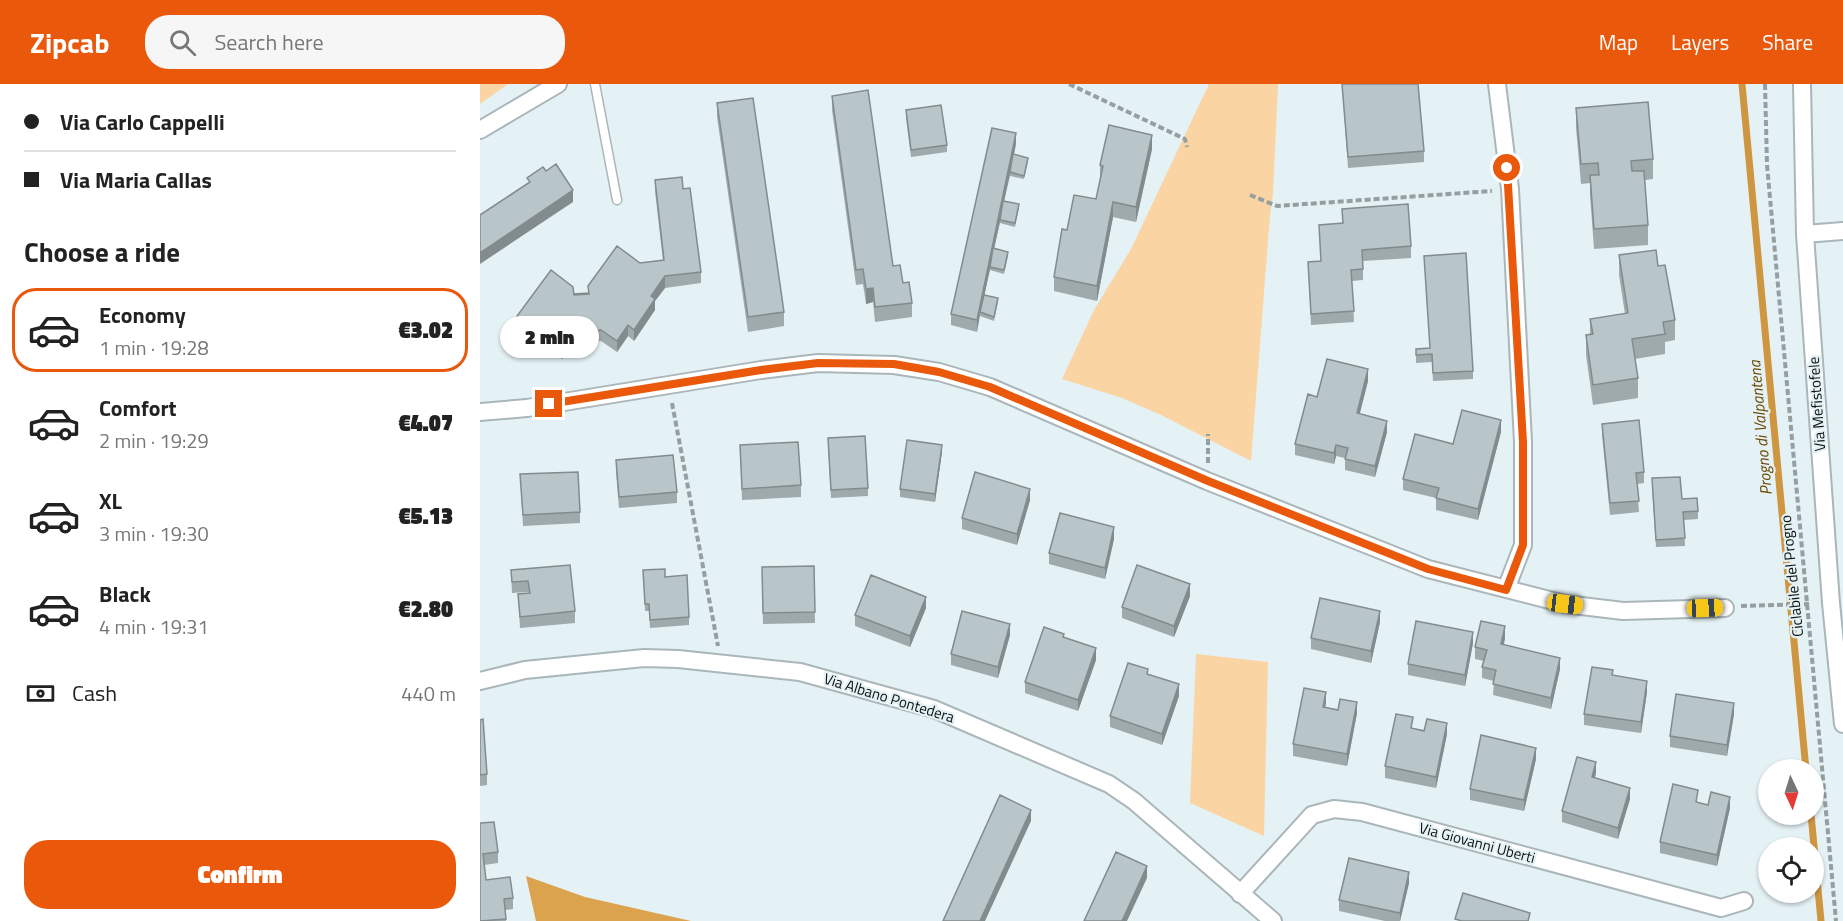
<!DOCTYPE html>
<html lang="en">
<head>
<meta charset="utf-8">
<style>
  :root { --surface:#fff; --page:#f6f6f6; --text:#222; --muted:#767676; --line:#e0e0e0; --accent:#ea580c }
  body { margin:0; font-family:"Titillium Web",sans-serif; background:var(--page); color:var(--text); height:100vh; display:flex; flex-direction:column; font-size:22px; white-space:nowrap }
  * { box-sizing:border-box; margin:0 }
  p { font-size:20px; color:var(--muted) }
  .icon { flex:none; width:33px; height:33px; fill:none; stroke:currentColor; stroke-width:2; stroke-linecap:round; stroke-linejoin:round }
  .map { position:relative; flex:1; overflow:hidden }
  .drawer { display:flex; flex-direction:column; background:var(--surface); width:480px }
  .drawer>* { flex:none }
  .hud { display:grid; align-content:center; height:132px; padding:0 24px; background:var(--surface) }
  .needle { width:39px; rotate:176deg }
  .tools { position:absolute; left:1278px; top:675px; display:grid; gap:12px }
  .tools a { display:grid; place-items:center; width:66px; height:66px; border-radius:50%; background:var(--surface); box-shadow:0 2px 4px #0004; font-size:30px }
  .end { position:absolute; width:27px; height:27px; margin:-14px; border:8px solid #ea580c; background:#fff; box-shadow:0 0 0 3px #fff }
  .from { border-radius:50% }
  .bubble { position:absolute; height:42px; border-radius:21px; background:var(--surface); box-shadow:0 2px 4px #0004; font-size:20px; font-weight:800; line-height:42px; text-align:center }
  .car { position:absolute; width:18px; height:36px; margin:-18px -9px; border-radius:8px; box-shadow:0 0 4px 2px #0007; background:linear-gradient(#f5c518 24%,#345 0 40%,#f5c518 0 76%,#345 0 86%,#f5c518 0) }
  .hud b { display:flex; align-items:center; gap:21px; height:57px; font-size:22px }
  .hud b+b { border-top:2px solid var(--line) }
  .hud i { width:15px; height:15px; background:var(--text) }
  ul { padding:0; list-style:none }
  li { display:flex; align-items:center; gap:18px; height:84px; margin:0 12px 9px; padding:0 12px; border:3px solid transparent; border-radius:24px }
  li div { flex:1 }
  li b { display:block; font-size:22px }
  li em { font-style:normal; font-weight:800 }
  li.active { border-color:var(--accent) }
  li>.icon { width:54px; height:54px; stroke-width:1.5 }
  h2 { padding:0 24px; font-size:27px; line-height:72px }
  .pay { display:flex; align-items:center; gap:15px; height:66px; padding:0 24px; font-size:22px }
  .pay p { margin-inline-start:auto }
  .cta { display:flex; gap:12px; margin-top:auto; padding:12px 24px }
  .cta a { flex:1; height:69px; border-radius:24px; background:var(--accent); color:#fff; font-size:24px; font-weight:800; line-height:69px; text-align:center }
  header { display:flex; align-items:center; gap:36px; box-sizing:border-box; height:84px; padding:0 30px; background:var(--accent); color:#fff }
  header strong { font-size:28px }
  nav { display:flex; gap:33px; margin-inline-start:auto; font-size:21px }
  .search { width:420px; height:54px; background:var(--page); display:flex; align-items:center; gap:15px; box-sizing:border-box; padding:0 21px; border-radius:24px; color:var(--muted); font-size:22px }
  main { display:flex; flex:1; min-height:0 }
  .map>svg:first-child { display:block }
  .green { fill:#fad5a3 }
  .forest { fill:#dca34f }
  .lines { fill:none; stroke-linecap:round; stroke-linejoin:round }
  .stream { stroke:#cf9641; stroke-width:7 }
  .service-casing { stroke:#aab6ba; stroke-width:11 }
  .minor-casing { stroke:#aab6ba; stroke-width:20 }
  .path { stroke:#959fa2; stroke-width:4; stroke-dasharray:6 3; stroke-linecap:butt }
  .service { stroke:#fff; stroke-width:8 }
  .minor { stroke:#fff; stroke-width:16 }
  .wall { fill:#9faaad }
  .shaded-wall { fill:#828b8d }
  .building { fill:#b9c6c9; stroke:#828b8d; stroke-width:1.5 }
  .route { stroke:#ea580c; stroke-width:8 }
  .labels { text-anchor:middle; stroke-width:4.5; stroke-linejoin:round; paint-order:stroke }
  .street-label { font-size:15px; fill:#0e1214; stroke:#e4f1f5 }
  .water-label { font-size:16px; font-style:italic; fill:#6d4802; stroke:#e4f1f5 }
</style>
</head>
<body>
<header>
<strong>Zipcab</strong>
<div class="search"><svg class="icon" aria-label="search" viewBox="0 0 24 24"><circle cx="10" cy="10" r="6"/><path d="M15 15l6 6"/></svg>Search here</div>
<nav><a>Map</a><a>Layers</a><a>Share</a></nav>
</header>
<main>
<section class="drawer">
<div class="hud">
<b><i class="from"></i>Via Carlo Cappelli</b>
<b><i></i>Via Maria Callas</b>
</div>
<h2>Choose a ride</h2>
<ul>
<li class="active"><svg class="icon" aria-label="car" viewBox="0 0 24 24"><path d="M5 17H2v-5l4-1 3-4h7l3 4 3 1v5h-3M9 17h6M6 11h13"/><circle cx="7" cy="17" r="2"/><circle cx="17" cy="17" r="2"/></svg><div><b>Economy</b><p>1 min · 19:28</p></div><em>€3.02</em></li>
<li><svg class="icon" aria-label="car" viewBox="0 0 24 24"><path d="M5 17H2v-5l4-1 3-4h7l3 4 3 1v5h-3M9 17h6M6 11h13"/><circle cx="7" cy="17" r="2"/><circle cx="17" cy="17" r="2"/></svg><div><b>Comfort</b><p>2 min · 19:29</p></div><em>€4.07</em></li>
<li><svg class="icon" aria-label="car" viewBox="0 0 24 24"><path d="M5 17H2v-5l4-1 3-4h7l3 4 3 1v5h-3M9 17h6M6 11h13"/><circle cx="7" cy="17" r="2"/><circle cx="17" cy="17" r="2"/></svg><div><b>XL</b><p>3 min · 19:30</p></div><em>€5.13</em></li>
<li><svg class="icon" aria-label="car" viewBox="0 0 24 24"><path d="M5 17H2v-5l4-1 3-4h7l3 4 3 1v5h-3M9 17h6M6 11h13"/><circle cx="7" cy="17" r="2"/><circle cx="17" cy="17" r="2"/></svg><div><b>Black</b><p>4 min · 19:31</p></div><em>€2.80</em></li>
</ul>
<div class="pay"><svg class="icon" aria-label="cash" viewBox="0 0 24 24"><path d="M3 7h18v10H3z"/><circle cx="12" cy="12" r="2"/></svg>Cash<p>440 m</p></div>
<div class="cta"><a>Confirm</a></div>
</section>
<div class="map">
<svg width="1363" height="837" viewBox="0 0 1363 837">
  <rect width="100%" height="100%" fill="#e4f1f5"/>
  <!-- green -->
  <path class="green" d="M0,0h28l-28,20z
    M729,0h69l-5,110 -3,21 -19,246 -90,-46 -39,-17 -60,-19 32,-69 37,-61z
    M716,570l72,8 -4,174 -74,-33z"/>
  <!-- forest -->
  <path class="forest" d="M46,792l59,21 106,24h-155z"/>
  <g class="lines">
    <!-- stream -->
    <path class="stream" d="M1262,0l64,686
      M1331,730l10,107"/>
    <defs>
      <path id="service" d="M115,0l22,116"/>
      <path id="minor" d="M1017,0l13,105 13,253v103l-17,44
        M1322,0l3,150 26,369 12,121
        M0,46l78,-46
        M1325,150l38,-3
        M0,328l47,-4 234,-38 57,-7 76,2 45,7 51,15 217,94 221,88 137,35 58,7 102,-3
        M0,597l45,-11 119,-12 34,1 122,13 134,37 175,75 25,17 139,120
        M760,810l72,-79 22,-6 28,3 359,96 23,-7"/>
    </defs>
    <!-- service casing -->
    <use href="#service" class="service-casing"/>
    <!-- minor casing -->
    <use href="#minor" class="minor-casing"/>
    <!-- path -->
    <path class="path" d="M589,0l116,55 2,8
      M1285,0l2,81 69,756
      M770,111l27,11 215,-15
      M192,319l46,243
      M728,379v-29
      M1261,522l68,-2"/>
    <!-- service -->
    <use href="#service" class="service"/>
    <!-- minor -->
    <use href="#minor" class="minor"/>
  </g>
  <!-- wall -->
  <path class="wall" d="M862,0l82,67v11l-76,6z
    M352,12l61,170 19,37v14l-37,5 -2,-20 -7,2 -3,-20 -7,1 -24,-175z
    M237,19l67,209v14l-36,6 -31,-215z
    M1096,24l77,51v20l-8,1 3,45v20l-54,4 -4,-54v-12l-9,1 -5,-56z
    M426,26l41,35v7l-36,5 -5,-39z
    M536,60l-2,10 14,7 -4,18 -14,-3 -6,25 15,7 -4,19 -15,-4 -6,25 14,8 -4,18 -14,-4 -6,25 14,7 -4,19 -14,-5 -3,16 -26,-7v-11z
    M672,65l-16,73 -23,-5 -16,84 -43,-10v-14l13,-47 29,-31 4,-19v-15z
    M175,96l28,9 18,83v11l-36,5 -10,13v9l-21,31 -6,-5 -11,16 -16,-11 -28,3 -11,15 -45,-32v-11l57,-22 14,-1 52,-30 23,-2 -8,-70z
    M862,125l69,37v12l-48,3v19l-11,1 2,41 -43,3 -3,-63 13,-1 -2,-36 23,-1z
    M1139,171l39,11 17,54v20l-10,2v12l-30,5 3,19v20l-45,7 -7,-50v-20h4v-16l35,-5 -6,-39z
    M944,172l49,115v8l-40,2 -1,-19 -16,1v-14l14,-1z
    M888,297l-9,33 28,18 -12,45 -30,-7v-12l-9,-2 -2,8 -39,-9v-11l22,-47z
    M1122,340l42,48v11l-7,1 2,28 -29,3 -8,-80z
    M1021,348l-23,88 -42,-10v-12l-33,-8v-11z
    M260,361l61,40v12l-59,3z
    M348,361l40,43v8l-37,2z
    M462,368l-7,50 -35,-5v-8z
    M136,376l61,32v11l-58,5 -3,-37z
    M40,390l60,38v11l-57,3z
    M1172,402l30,13 16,12v8l-14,1 1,26 -29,1z
    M550,416l-13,45 -55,-16v-11z
    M634,455l-9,40 -56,-15v-11z
    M334,482l1,57 -52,1 -1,-57z
    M31,486l64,41v12l-55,5 -2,-34 11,-1 -1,-1 -16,1z
    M163,486l22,7 24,40v8l-39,3 -1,-17h-4z
    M710,512l-16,41 -52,-19v-11z
    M446,524l-16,39 -55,-21v-11z
    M900,538l-9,41 -60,-14v-11z
    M530,551l-12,43 -47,-13v-11z
    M584,554l32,22 -18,51 -53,-18v-11z
    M1025,554l-1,7 56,24 -9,40 -58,-14 1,-14 -12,-3v-11l2,-6 -9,-2v-12z
    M993,559l-8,43 -57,-11v-11z
    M668,590l31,22 -17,49 -52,-18v-11z
    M1133,591l34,17 -6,41 -57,-8v-11z
    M846,619l-1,4 32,6 -10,53 -54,-10v-12z
    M1254,630l-7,42 -57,-9v-11z
    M0,636l7,54v11l-7,1z
    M933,644l34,6 -11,54 -51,-10v-12z
    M1056,675l-12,52 -54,-11v-11z
    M1116,689l-1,5 35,21 -12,40 -56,-17v-11z
    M1218,717v2l10,2 22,3 -13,58 -57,-13v-11z
    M0,739l18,29v11l-14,2 2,15 27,18v11l-8,1 1,11h-26z
    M929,799l-9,38h-15l-46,-10v-11z"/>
  <!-- shaded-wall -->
  <path class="shaded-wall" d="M536,49v11l-35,168h-1l-3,20v-12z
    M672,51v14l-16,73v-15z
    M93,106v12l-93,62v-11z
    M633,118v15l-16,84v-15z
    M185,192v12l-10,13v9l-21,31v-11l17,-34z
    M393,204v14l-7,2v-15z
    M148,241v11l-11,16v-11z
    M93,249v11l-11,15v-11z
    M888,285v12l-11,44v-12z
    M1021,336v12l-23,88v-11z
    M907,337v11l-12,45v-11z
    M462,361v7l-7,50v-8z
    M856,361v11l-2,8v-11z
    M550,405v11l-13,45v-11z
    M634,443v12l-9,40v-11z
    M710,500v12l-16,41v-11z
    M446,513v11l-16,39v-11z
    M900,527v11l-9,41v-12z
    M530,540v11l-12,43v-11z
    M1025,542v12l-4,17v-11z
    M993,548v11l-8,43v-11z
    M616,564v12l-18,51v-11z
    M1080,574v11l-9,40v-11z
    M1167,597v11l-6,41v-11z
    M699,600v12l-17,49v-11z
    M846,608v11l-3,15v-11z
    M877,618v11l-10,53v-12z
    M1254,619v11l-7,42v-11z
    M967,639v11l-11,54v-11z
    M1056,664v11l-12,52v-11z
    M1116,678v11l-4,15v-11z
    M1150,704v11l-12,40v-11z
    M1250,713v11l-13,58v-11z
    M551,726v11l-46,100h-5z
    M667,782v12l-20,43h-5z
    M929,788v11l-9,38v-8z"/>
  <!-- building -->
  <path class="building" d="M862,0h76l6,67 -76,6z
    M388,6l25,176 7,-1 3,18 6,-1 3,21 -37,4 -2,-19 -7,1 -3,-20 -7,1 -24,-174z
    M273,14l31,214 -36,5 -31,-214z
    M1168,18l5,57 -22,2 1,10h12l4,54 -54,4 -4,-54h9l-1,-12 -17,1 -5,-56z
    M461,21l6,40 -36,5 -5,-40z
    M629,41l43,10 -16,72 -23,-5 -16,84 -43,-9 8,-48 5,1 7,-35 22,4 7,-33 -3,-1z
    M512,44l24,5 -39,187 -26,-6z
    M533,70l15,4 -4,18 -14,-4z
    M76,80l17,26 -93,63v-38l50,-33 -3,-4 16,-11 3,4z
    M202,93l1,12 7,-1 11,84 -36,4 -14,20 4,3 -21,31 -6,-5 -11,16 -16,-11 -28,3 -11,15 -45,-32 34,-46 22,17 1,8 15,-1 -1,-8 29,-40 23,17 24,-3 -9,-80z
    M523,117l16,3 -4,19 -15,-3z
    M928,120l3,42 -49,4 1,19 -12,1 3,41 -43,3 -3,-52 13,-1 -2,-36 24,-2 -1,-14z
    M513,164l15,4 -4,18 -14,-3z
    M1176,166l2,16 7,-1 10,55 -12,2 2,12 -33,5 6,39 -45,7 -7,-50 7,-1 -3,-15 38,-6 -9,-58z
    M986,169l7,118 -40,2 -1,-19 -16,1v-6l14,-1 -6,-92z
    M108,209v1l-14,1v-1z
    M504,211l14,3 -4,19 -14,-5z
    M847,275l41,10 -11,44 30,8 -12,45 -30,-7 3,-11 -12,-3 -2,8 -39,-9 13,-50 9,3z
    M982,326l39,10 -23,89 -42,-11 3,-10 -36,-9 12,-45 38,10z
    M1159,336l5,52 -8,1 3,28 -29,2 -8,-79z
    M385,352l3,52 -37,2 -3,-52z
    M427,356l35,5 -7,49 -35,-5z
    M318,358l3,43 -59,4 -2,-44z
    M193,371l4,37 -58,5 -3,-37z
    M98,388l2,40 -57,3 -3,-41z
    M495,388l55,17 -13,45 -55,-16z
    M1200,393l2,22 15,-1 1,13 -15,1 2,26 -29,2 -4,-62z
    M580,429l54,14 -9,41 -56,-15z
    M90,481l5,46 -55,6 -2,-23 12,-1 -2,-12 -16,1 -1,-12z
    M657,481l53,19 -16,42 -52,-19z
    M334,482l1,46 -52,1 -1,-46z
    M185,485v8l22,-2 2,42 -39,3 -1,-16h-4l-2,-34z
    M391,491l55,22 -16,39 -55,-21z
    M840,514l60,13 -9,40 -60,-13z
    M482,527l48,13 -12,43 -47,-13z
    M936,537l57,11 -8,43 -57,-11z
    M1001,537l24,5 -4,18 59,14 -9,40 -58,-14 3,-14 -14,-3 5,-17 -12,-3z
    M564,543l20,7 -1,3 33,11 -18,52 -53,-18z
    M648,579l20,6 -1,5 32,10 -17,50 -52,-18z
    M1112,583l21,3 -1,5 35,6 -6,41 -57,-8z
    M824,604l22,4 -3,15 15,3 2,-11 17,3 -10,52 -54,-10z
    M1196,610l58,9 -7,42 -57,-9z
    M916,630l17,3 -2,11 13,3 3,-12 20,4 -11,54 -51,-11z
    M3,635l4,55 -7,1v-55z
    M1001,651l55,13 -12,52 -54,-11z
    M1097,673l19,5 -4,15 38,11 -12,40 -56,-17z
    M1193,700l25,6 -2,12 12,3 3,-13 19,5 -13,58 -57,-13z
    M520,711l31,15 -51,111h-37z
    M14,738l4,30 -15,2 3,26 24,-3 3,21 -9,1 2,20 -26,2v-98z
    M636,768l31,14 -25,55h-38z
    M869,774l60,14 -9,41 -61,-13z
    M983,809l67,20 -2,8h-66l-7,-2z"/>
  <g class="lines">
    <!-- route -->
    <path class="route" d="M69,320l212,-34 57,-7 76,1 45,8 51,15 218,94 220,88 78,21 17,-45v-103l-16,-274"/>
  </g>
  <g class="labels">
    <!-- street labels -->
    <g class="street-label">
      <text transform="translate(1337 320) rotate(-94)" y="5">Via Mefistofele</text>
      <text transform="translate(1312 492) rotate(-96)" y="5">Ciclabile del Progno</text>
      <text transform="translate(409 614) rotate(17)" y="5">Via Albano Pontedera</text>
      <text transform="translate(997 759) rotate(15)" y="5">Via Giovanni Uberti</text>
    </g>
    <!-- water labels -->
    <g class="water-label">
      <text transform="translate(1280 344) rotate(-95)" y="6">Progno di Valpantena</text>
    </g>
  </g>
</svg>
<div class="tools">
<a><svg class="needle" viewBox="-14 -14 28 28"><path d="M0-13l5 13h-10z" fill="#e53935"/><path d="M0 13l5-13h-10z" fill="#767676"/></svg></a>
<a><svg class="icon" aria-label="locate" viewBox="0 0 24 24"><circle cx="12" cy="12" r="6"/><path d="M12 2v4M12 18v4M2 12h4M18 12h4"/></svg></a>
</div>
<i class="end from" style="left:1027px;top:84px"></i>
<i class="end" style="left:69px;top:320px"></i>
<div class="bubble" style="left:20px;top:232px;width:99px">2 min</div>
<i class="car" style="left:1085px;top:520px;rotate:97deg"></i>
<i class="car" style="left:1225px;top:524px;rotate:88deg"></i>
</div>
</main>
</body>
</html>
